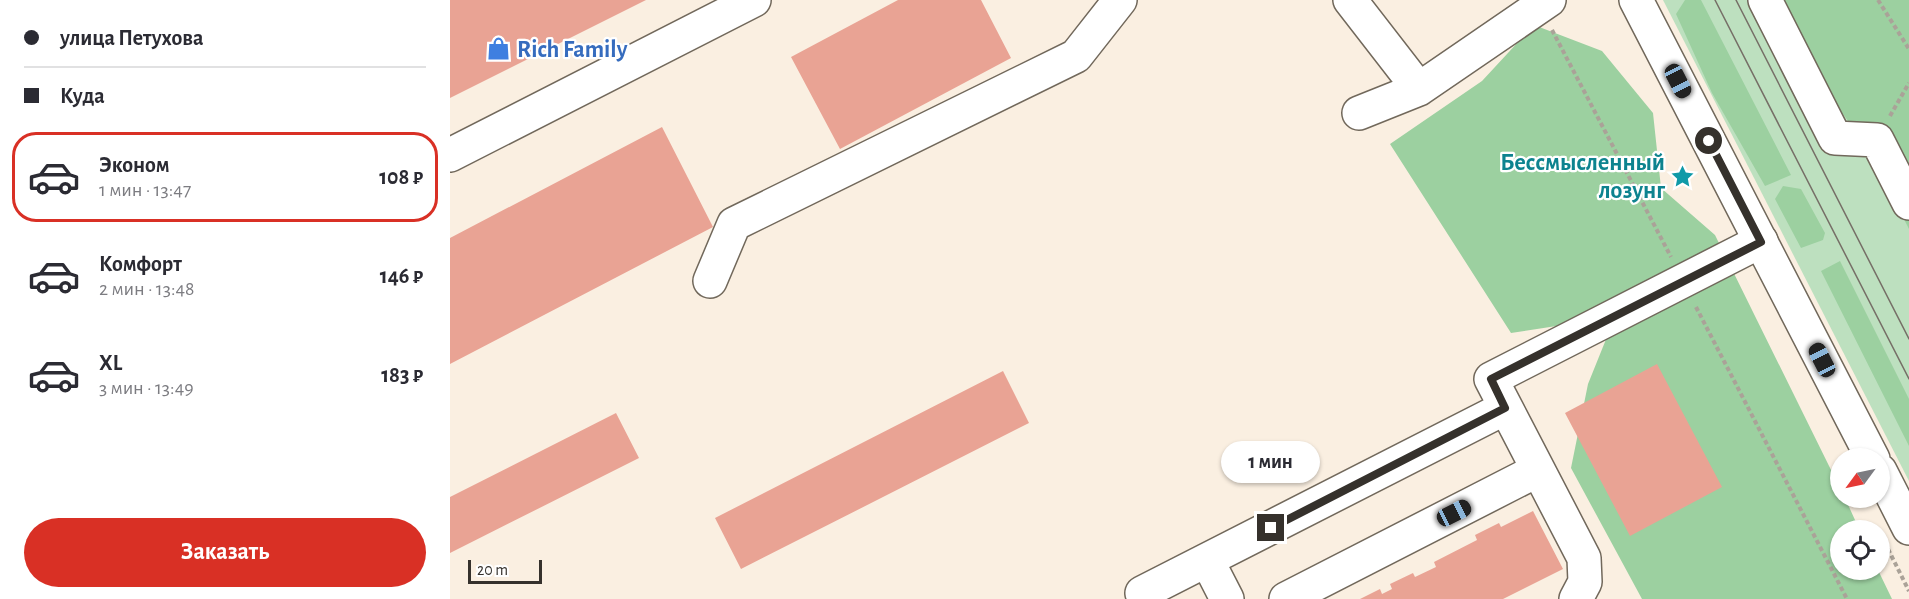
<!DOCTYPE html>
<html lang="ru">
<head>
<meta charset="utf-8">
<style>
  :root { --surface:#fff; --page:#f7f7f7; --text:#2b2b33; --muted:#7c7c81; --line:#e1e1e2; --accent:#d93025 }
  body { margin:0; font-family:"Alegreya Sans",sans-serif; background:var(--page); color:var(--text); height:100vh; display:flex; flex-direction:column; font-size:22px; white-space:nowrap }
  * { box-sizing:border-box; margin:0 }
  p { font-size:20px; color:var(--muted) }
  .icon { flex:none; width:33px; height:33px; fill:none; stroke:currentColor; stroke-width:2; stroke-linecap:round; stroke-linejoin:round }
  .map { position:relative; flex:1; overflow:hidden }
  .details { display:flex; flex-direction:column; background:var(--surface); width:450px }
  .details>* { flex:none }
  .hud { display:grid; align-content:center; height:132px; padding:0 24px; background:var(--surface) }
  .needle { width:39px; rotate:237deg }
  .buttons { position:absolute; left:1380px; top:448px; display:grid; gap:12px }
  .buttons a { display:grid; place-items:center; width:60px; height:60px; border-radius:50%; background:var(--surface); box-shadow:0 2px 4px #0004; font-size:30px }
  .scale { position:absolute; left:18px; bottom:15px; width:74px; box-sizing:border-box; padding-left:6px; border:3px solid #35312c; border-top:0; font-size:16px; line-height:21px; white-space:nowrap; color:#35312c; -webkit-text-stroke:4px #fff; paint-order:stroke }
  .end { position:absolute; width:27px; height:27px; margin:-14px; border:8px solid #35312c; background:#fff; box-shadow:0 0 0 3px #fff }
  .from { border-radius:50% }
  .bubble { position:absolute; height:42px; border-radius:21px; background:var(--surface); box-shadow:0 2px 4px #0004; font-size:20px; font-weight:700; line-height:42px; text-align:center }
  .car { position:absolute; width:18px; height:36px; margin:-18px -9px; border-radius:8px; box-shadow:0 0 4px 2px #0007; background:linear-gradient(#222 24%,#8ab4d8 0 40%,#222 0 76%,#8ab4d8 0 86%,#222 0) }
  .hud b { display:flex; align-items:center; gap:21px; height:57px; font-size:22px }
  .hud b+b { border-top:2px solid var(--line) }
  .hud i { width:15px; height:15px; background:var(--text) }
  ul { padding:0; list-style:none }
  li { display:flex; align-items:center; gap:18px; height:90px; margin:0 12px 9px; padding:0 12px; border:3px solid transparent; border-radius:24px }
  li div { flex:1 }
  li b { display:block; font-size:22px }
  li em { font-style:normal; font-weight:700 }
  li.current { border-color:var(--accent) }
  li>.icon { width:54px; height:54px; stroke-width:1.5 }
  .button { display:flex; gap:12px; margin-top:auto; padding:12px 24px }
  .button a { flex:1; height:69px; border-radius:36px; background:var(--accent); color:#fff; font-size:24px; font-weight:700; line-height:69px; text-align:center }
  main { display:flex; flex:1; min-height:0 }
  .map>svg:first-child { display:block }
  .green { fill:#bde0bf }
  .forest { fill:#9cd0a0 }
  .building { fill:#e9a394 }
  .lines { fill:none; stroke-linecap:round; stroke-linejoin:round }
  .minor-casing { stroke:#71685b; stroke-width:36 }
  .highway-casing { stroke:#71685b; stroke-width:36 }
  .path { stroke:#aaa298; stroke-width:4; stroke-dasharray:4.5 3; stroke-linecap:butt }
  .minor { stroke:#fff; stroke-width:33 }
  .highway { stroke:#fff; stroke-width:33 }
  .tram { stroke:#766f67; stroke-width:1.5 }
  .route { stroke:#35312c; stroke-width:8 }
  .labels { text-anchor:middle; stroke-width:4.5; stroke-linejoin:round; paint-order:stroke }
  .shop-label { font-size:24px; font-weight:bold; fill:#366cbe; stroke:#fff; text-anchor:start }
  .culture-label { font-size:24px; font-weight:bold; fill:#0d838f; stroke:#fff; text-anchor:end }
</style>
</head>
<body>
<main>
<section class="details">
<div class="hud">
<b><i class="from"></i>улица Петухова</b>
<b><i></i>Куда</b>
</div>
<ul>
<li class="current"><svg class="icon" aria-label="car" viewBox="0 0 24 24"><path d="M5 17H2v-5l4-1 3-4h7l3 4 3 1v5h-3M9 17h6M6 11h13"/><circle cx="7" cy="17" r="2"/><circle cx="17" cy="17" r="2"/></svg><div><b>Эконом</b><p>1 мин · 13:47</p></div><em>108 ₽</em></li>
<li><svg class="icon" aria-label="car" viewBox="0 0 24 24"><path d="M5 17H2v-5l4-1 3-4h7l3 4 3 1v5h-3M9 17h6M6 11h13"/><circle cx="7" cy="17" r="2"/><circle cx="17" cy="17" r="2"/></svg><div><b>Комфорт</b><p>2 мин · 13:48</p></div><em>146 ₽</em></li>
<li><svg class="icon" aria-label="car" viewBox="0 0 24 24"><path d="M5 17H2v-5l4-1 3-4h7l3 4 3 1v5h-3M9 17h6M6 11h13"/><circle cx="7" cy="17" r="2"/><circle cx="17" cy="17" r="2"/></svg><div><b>XL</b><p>3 мин · 13:49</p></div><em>183 ₽</em></li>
</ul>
<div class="button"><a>Заказать</a></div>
</section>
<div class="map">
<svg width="1459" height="599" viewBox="0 0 1459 599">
  <rect width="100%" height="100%" fill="#faefe1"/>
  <!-- green -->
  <path class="green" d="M1213,0h246v481z"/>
  <!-- forest -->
  <path class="forest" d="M1235,0h16l90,175 -26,11 -53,-93 -36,-79z
    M1327,0h132v229l-41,-81 -50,-68z
    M1084,25l68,26 51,62 8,75 54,47 118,239 7,15v9h5l15,33h-20v39h38l14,29h-250l-71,-131 17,-84 27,-67 -104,16 -121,-189 92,-63z
    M1333,186l18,3 24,44 -2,7 -22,8 -26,-49z
    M1390,261l69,138v47l-88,-175z"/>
  <!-- building -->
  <path class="building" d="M0,0h196l-196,98z
    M448,0h83l30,58 -171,91 -49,-92z
    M212,127l51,100 -263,137v-126z
    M1207,364l65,123 -92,49 -65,-123z
    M553,371l26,52 -288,146 -26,-51z
    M166,413l23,45 -189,95v-56z
    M1083,511l30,58 -60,30h-143l20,-10 2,5 10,-5 -2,-5 23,-11 2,4 21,-10 -2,-5 43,-22 -2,-5 24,-12 2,4z"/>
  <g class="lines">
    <defs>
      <path id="minor" d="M900,0l69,89
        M1315,0l70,138 42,2 32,63
        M909,113l60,-24 130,-89
        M0,155l304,-155
        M260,281l24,-57 342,-168 44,-56
        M757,560l20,39
        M692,593l363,-185
        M836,599l252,-129
        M1126,599l9,-17 -1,-24 -93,-179 270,-138"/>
      <path id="highway" d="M1186,0l237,459
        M1430,471l29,57"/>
    </defs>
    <!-- minor casing -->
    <use href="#minor" class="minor-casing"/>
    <!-- highway casing -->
    <use href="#highway" class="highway-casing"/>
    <!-- path -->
    <path class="path" d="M1428,0l31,49
      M1102,30l119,227
      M1440,116l19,-33
      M1246,307l151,292
      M1438,549l21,42"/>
    <!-- minor -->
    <use href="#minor" class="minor"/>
    <!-- highway -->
    <use href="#highway" class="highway"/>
    <!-- tram -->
    <path class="tram" d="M1265,0l194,379
      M1286,0l173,339"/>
  </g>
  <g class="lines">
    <!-- route -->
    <path class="route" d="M821,528l234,-120 -14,-29 270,-137 -52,-101"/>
  </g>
  <!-- icons -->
  <defs>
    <symbol id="shop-bare" viewBox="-9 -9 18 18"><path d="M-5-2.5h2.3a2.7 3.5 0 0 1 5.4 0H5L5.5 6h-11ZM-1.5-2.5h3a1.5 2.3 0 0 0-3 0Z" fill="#3f7fe0" stroke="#fff" stroke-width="2.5" paint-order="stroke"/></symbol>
    <symbol id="sight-bare" viewBox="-9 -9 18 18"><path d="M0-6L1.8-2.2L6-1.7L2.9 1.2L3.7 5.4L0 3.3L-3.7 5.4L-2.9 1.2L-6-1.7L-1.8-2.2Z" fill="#0f9aa8" stroke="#fff" stroke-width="2.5" paint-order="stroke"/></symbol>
  </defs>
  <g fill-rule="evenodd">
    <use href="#shop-bare" x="32" y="32" width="33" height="33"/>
    <use href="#sight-bare" x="1216" y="160" width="33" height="33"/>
  </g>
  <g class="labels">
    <!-- shop labels -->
    <g class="shop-label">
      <text x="67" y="57">Rich Family</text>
    </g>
    <!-- culture labels -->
    <g class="culture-label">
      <text x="1215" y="170">Бессмысленный<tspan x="1215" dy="28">лозунг</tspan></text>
    </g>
  </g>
</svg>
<div class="buttons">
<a><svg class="needle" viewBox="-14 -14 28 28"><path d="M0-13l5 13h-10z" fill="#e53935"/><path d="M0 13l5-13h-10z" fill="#7c7c81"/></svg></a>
<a><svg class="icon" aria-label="locate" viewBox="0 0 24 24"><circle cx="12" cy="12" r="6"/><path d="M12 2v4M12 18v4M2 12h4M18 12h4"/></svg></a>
</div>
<div class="scale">20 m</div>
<i class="end from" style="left:1259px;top:141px"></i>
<i class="end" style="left:821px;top:528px"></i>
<div class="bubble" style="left:771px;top:441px;width:99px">1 мин</div>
<i class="car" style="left:1228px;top:81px;rotate:153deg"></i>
<i class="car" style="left:1372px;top:360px;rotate:333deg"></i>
<i class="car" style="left:1004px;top:513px;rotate:63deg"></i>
</div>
</main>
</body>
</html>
